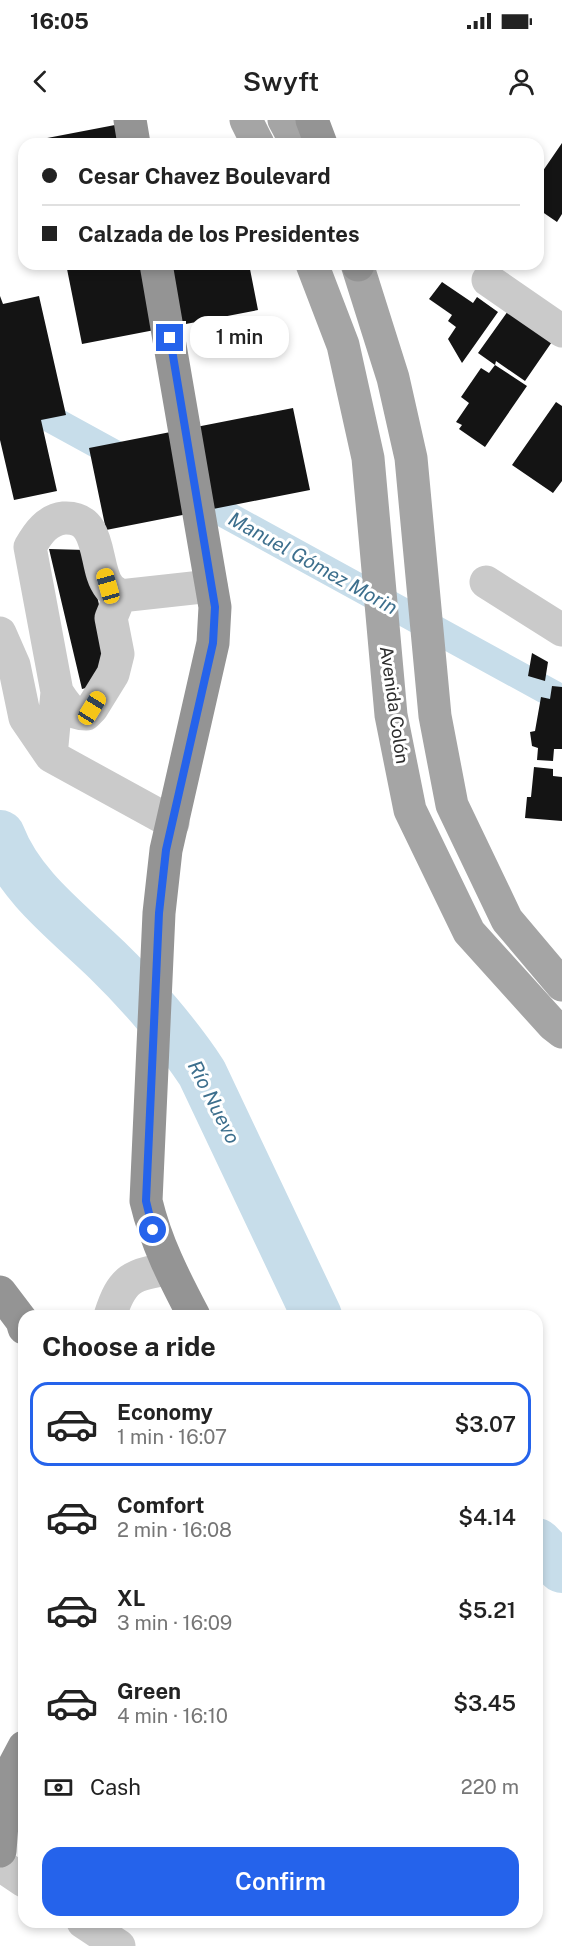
<!DOCTYPE html>
<html lang="en">
<head>
<meta charset="utf-8">
<style>
  :root { --surface:#fff; --page:#f6f6f6; --text:#222; --muted:#767676; --line:#e0e0e0; --accent:#2563eb }
  body { margin:0; font-family:"Public Sans",sans-serif; background:var(--page); color:var(--text); height:100vh; display:flex; flex-direction:column; font-size:22px; white-space:nowrap }
  * { box-sizing:border-box; margin:0 }
  p { font-size:20px; color:var(--muted) }
  .icon { flex:none; width:33px; height:33px; fill:none; stroke:currentColor; stroke-width:2; stroke-linecap:round; stroke-linejoin:round }
  .map { position:relative; flex:1; overflow:hidden }
  .panel { position:absolute; left:18px; top:1190px; width:525px; height:618px; display:flex; flex-direction:column; background:var(--surface); border-radius:18px; box-shadow:0 3px 9px #0003 }
  .panel>* { flex:none }
  .guide { position:absolute; left:18px; top:18px; width:526px; height:132px; border-radius:18px; box-shadow:0 3px 9px #0003; display:grid; align-content:center; height:132px; padding:0 24px; background:var(--surface) }
  .end { position:absolute; width:27px; height:27px; margin:-14px; border:8px solid #2563eb; background:#fff; box-shadow:0 0 0 3px #fff }
  .from { border-radius:50% }
  .bubble { position:absolute; height:42px; border-radius:18px; background:var(--surface); box-shadow:0 3px 9px #0003; font-size:20px; font-weight:600; line-height:42px; text-align:center }
  .car { position:absolute; width:18px; height:36px; margin:-18px -9px; border-radius:8px; box-shadow:0 0 4px 2px #0007; background:linear-gradient(#f5c518 24%,#345 0 40%,#f5c518 0 76%,#345 0 86%,#f5c518 0) }
  .guide b { display:flex; align-items:center; gap:21px; height:57px; font-size:22px }
  .guide b+b { border-top:2px solid var(--line) }
  .guide i { width:15px; height:15px; background:var(--text) }
  ul { padding:0; list-style:none }
  li { display:flex; align-items:center; gap:18px; height:84px; margin:0 12px 9px; padding:0 12px; border:3px solid transparent; border-radius:18px }
  li div { flex:1 }
  li b { display:block; font-size:22px }
  li em { font-style:normal; font-weight:600 }
  li.current { border-color:var(--accent) }
  li>.icon { width:54px; height:54px; stroke-width:1.5 }
  h2 { padding:0 24px; font-size:27px; line-height:72px }
  .pay { display:flex; align-items:center; gap:15px; height:66px; padding:0 24px; font-size:22px }
  .pay p { margin-inline-start:auto }
  .action { display:flex; gap:12px; margin-top:auto; padding:12px 24px }
  .action a { flex:1; height:69px; border-radius:18px; background:var(--accent); color:#fff; font-size:24px; font-weight:600; line-height:69px; text-align:center }
  .status { display:flex; justify-content:space-between; align-items:center; height:42px; padding:0 30px; background:var(--surface); direction:ltr }
  .status svg { height:16px; fill:currentColor }
  header { display:flex; justify-content:space-between; align-items:center; height:78px; padding:0 24px; background:var(--surface); font-size:27px; font-weight:600 }
  .map>svg:first-child { display:block }
  .lines { fill:none; stroke-linecap:round; stroke-linejoin:round }
  .canal { stroke:#c7ddea; stroke-width:28 }
  .river { stroke:#c7ddea; stroke-width:50 }
  .building { fill:#141414 }
  .minor { stroke:#cacaca; stroke-width:33 }
  .major { stroke:#a5a5a5; stroke-width:33 }
  .highway { stroke:#949494; stroke-width:33 }
  .route { stroke:#2563eb; stroke-width:8 }
  .labels { text-anchor:middle; stroke-width:6; stroke-linejoin:round; paint-order:stroke }
  .street-label { font-size:18px; fill:#2d2d2d; stroke:#fff }
  .water-label { font-size:20px; font-style:italic; fill:#3d6f8d; stroke:#fff }
</style>
</head>
<body>
<div class="status"><b>16:05</b><svg viewBox="0 0 49 12"><path d="M0 12V9h3v3zM5 12V6h3v6zM10 12V3h3v9zM15 12V0h3v12zM26 1h20v11H26zM47 4h2v5h-2z"/></svg></div>
<header><svg class="icon" aria-label="back" viewBox="0 0 24 24"><path d="M15 5l-7 7 7 7"/></svg>Swyft<svg class="icon" aria-label="person" viewBox="0 0 24 24"><circle cx="12" cy="8" r="4"/><path d="M4 21q1-7 8-7t8 7"/></svg></header>
<div class="map">
<svg width="562" height="1826" viewBox="0 0 562 1826">
  <rect width="100%" height="100%" fill="#fff"/>
  <g class="lines">
    <!-- canal -->
    <path class="canal" d="M0,271l135,74
      M181,370l381,209"/>
    <!-- river -->
    <path class="river" d="M0,715c20,52 68,87 107,125 32,31 71,76 95,113l115,243
      M537,1423l25,25"/>
  </g>
  <!-- building -->
  <path class="building" d="M115,5l4,19h-76l-1,-5z
    M562,23v71l-5,8 -19,-13v-31z
    M66,144h183l9,46 -176,34z
    M442,162l31,21 4,-6 21,15 -36,51 -14,-24 8,-12 -8,-6 4,-6 -23,-16z
    M0,176l3,8 36,-8 27,119 -25,5 16,71 -43,9 -14,-60z
    M508,191l48,25 -31,45 -29,-20 -1,4 -17,-12z
    M495,245l32,21 -42,61 -26,-18 3,-4 -6,-3 13,-19 -8,-6 20,-29 8,5z
    M556,282l6,4v75l-9,12 -41,-28z
    M293,288l17,82 -204,40 -17,-82z
    M49,429l37,1 31,130 -35,9z
    M532,533l16,9 -3,19 -17,-5z
    M552,566l10,1v62h-8l-1,12 -16,-1 1,-12 -6,-2 -2,-14 5,-1 6,-34 9,2z
    M534,647l19,2v7l9,1v44l-37,-3 2,-21h4z"/>
  <g class="lines">
    <!-- minor -->
    <path class="minor" d="M488,160l74,51
      M486,462l76,48
      M0,513l14,32 11,53 26,38 122,67
      M57,572c8,12 13,22 29,22l6,-6 21,-34 5,-20 -7,-36 9,-22
      M51,636l6,-64 -27,-145c8,-14 17,-27 34,-29 40,-2 29,50 45,69 3,4 8,6 11,9l91,-10
      M110,1196c12,-38 22,-42 60,-47
      M0,1745l24,16
      M83,1802l36,24"/>
    <!-- major -->
    <path class="major" d="M246,0l12,24
      M284,0l13,24
      M312,144l31,81 25,113 23,257 19,95 59,122 84,93 9,7
      M357,144l36,114 18,80 24,258 17,89 55,115 55,65"/>
    <!-- highway -->
    <path class="highway" d="M130,0l4,24
      M312,0l9,24
      M156,144l59,343 -2,36 -47,207 -7,63 -13,288c10,42 28,77 48,115
      M358,144v1
      M0,1172l22,29 2,7
      M0,1731l5,-68 19,-36"/>
  </g>
  <g class="lines">
    <!-- route -->
    <path class="route" d="M153,1110l-7,-29 13,-288 7,-63 47,-207 2,-36 -45,-269"/>
  </g>
  <g class="labels">
    <!-- street labels -->
    <g class="street-label">
      <text transform="translate(394 585) rotate(82)" y="6">Avenida Colón</text>
    </g>
    <!-- water labels -->
    <g class="water-label">
      <text transform="translate(313 443) rotate(29)" y="7">Manuel Gómez Morin</text>
      <text transform="translate(214 982) rotate(63)" y="7">Río Nuevo</text>
    </g>
  </g>
</svg>
<i class="end from" style="left:153px;top:1110px"></i>
<i class="end" style="left:170px;top:218px"></i>
<div class="bubble" style="left:190px;top:196px;width:99px">1 min</div>
<i class="car" style="left:108px;top:466px;rotate:344deg"></i>
<i class="car" style="left:92px;top:588px;rotate:32deg"></i>
<div class="guide">
<b><i class="from"></i>Cesar Chavez Boulevard</b>
<b><i></i>Calzada de los Presidentes</b>
</div>
<section class="panel">
<h2>Choose a ride</h2>
<ul>
<li class="current"><svg class="icon" aria-label="car" viewBox="0 0 24 24"><path d="M5 17H2v-5l4-1 3-4h7l3 4 3 1v5h-3M9 17h6M6 11h13"/><circle cx="7" cy="17" r="2"/><circle cx="17" cy="17" r="2"/></svg><div><b>Economy</b><p>1 min · 16:07</p></div><em>$3.07</em></li>
<li><svg class="icon" aria-label="car" viewBox="0 0 24 24"><path d="M5 17H2v-5l4-1 3-4h7l3 4 3 1v5h-3M9 17h6M6 11h13"/><circle cx="7" cy="17" r="2"/><circle cx="17" cy="17" r="2"/></svg><div><b>Comfort</b><p>2 min · 16:08</p></div><em>$4.14</em></li>
<li><svg class="icon" aria-label="car" viewBox="0 0 24 24"><path d="M5 17H2v-5l4-1 3-4h7l3 4 3 1v5h-3M9 17h6M6 11h13"/><circle cx="7" cy="17" r="2"/><circle cx="17" cy="17" r="2"/></svg><div><b>XL</b><p>3 min · 16:09</p></div><em>$5.21</em></li>
<li><svg class="icon" aria-label="car" viewBox="0 0 24 24"><path d="M5 17H2v-5l4-1 3-4h7l3 4 3 1v5h-3M9 17h6M6 11h13"/><circle cx="7" cy="17" r="2"/><circle cx="17" cy="17" r="2"/></svg><div><b>Green</b><p>4 min · 16:10</p></div><em>$3.45</em></li>
</ul>
<div class="pay"><svg class="icon" aria-label="cash" viewBox="0 0 24 24"><path d="M3 7h18v10H3z"/><circle cx="12" cy="12" r="2"/></svg>Cash<p>220 m</p></div>
<div class="action"><a>Confirm</a></div>
</section>
</div>
</body>
</html>
